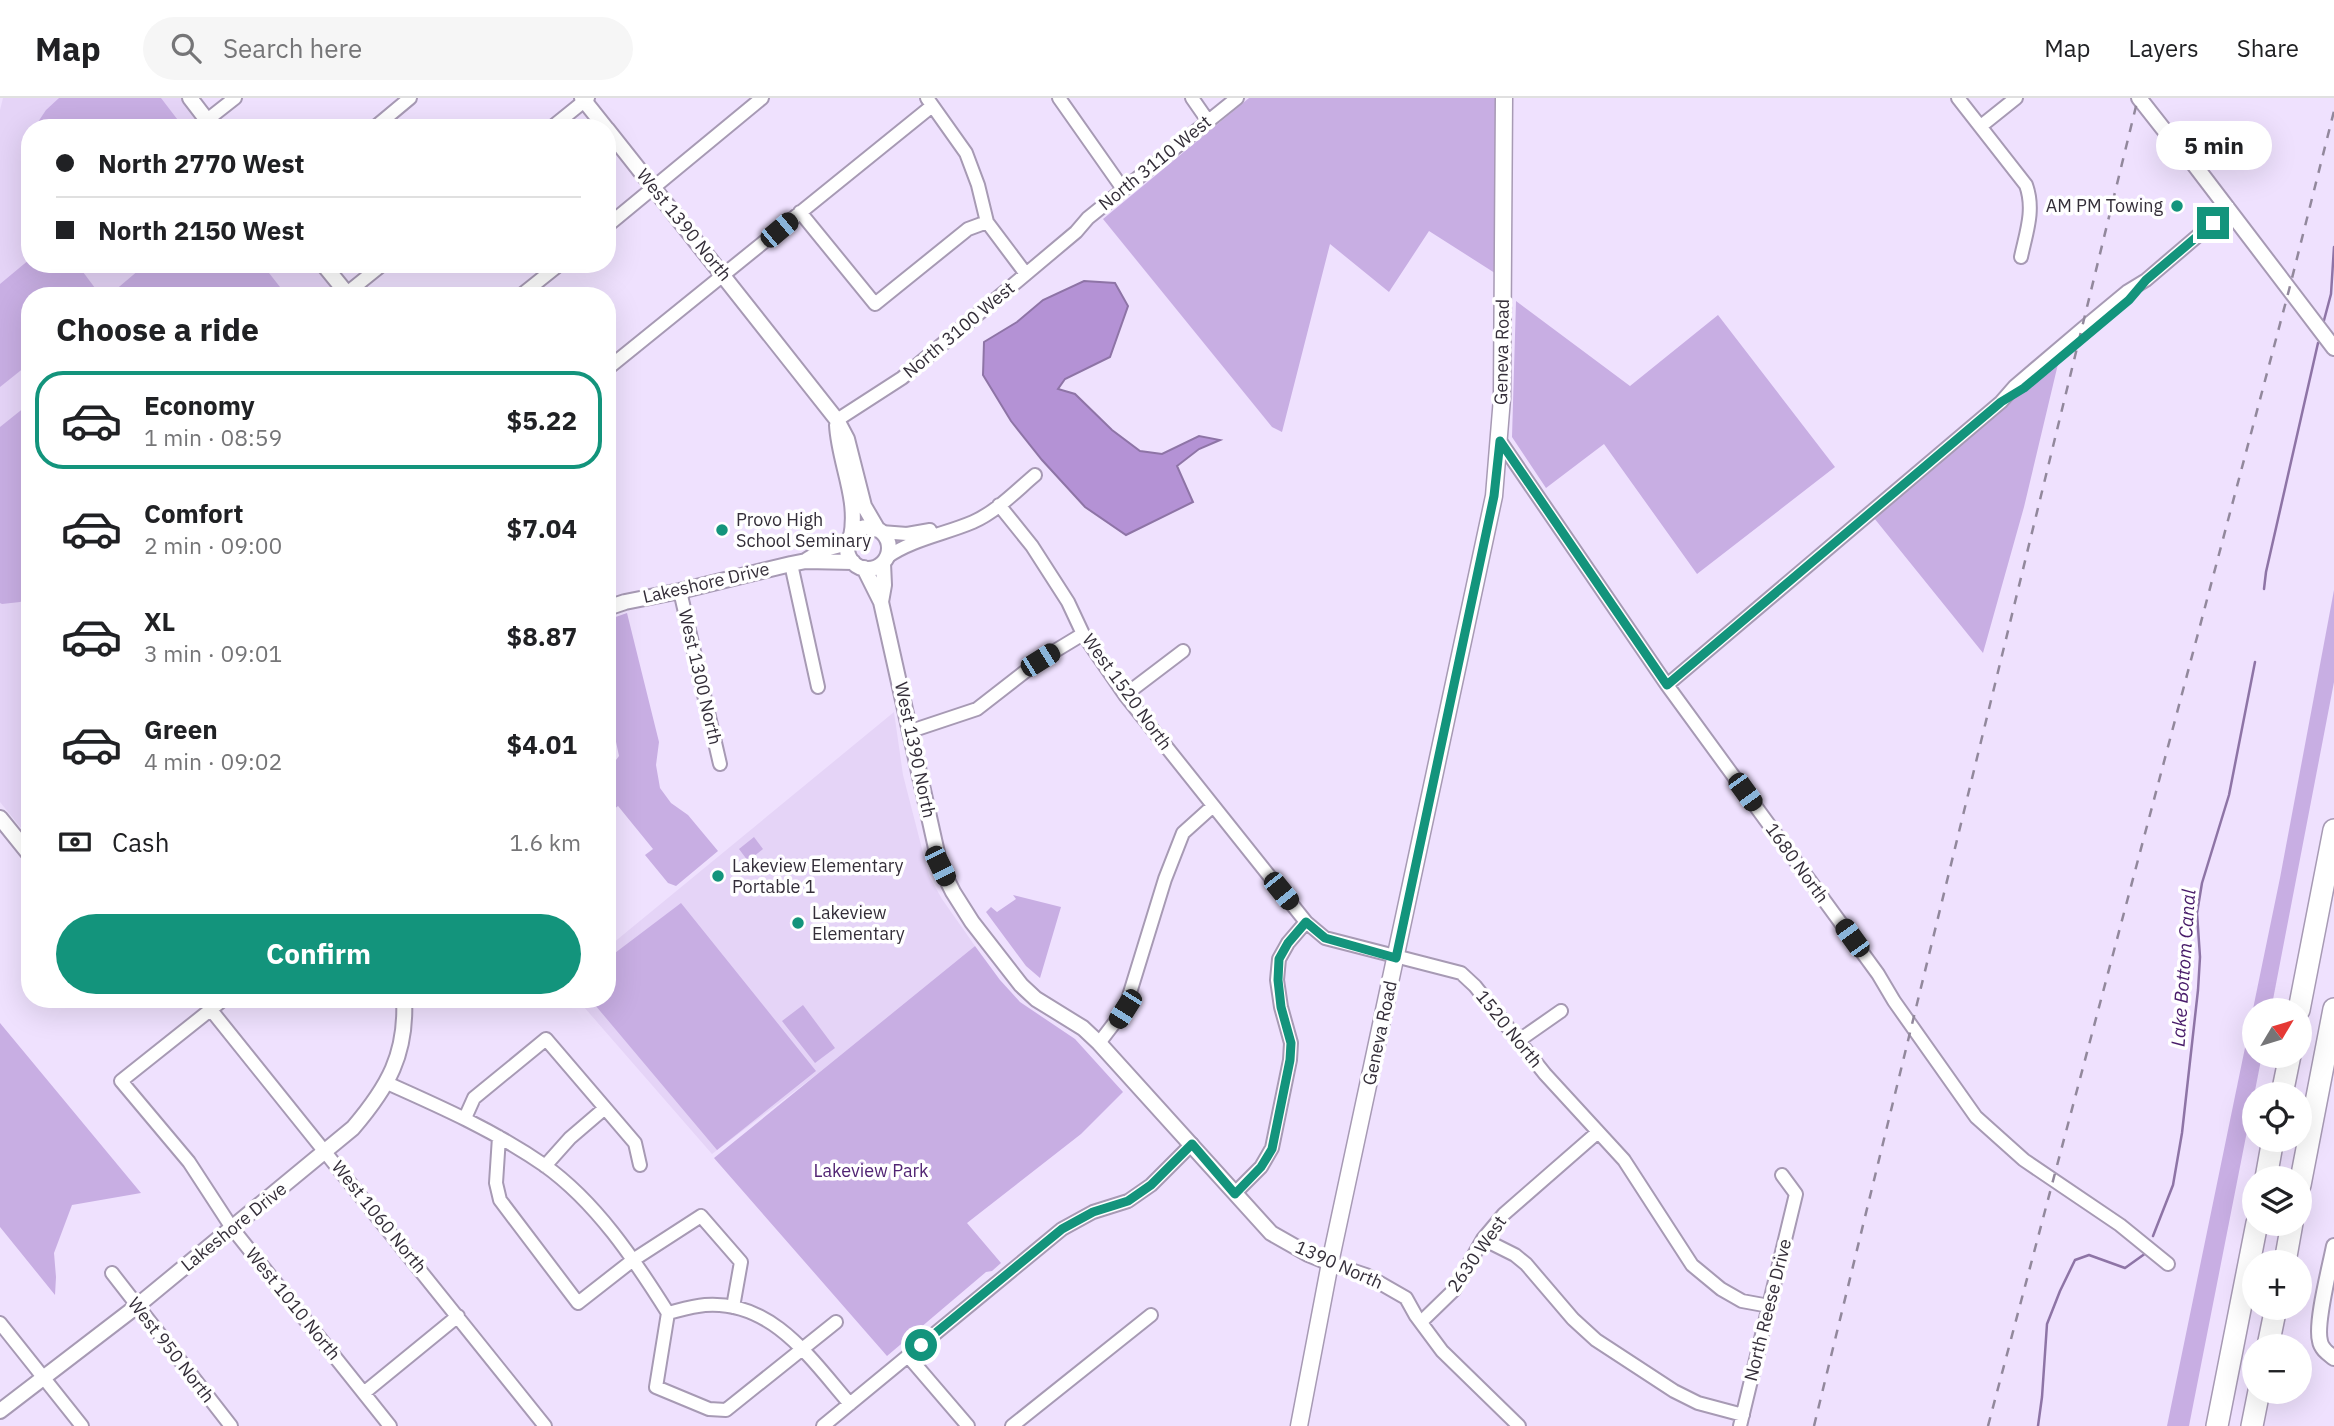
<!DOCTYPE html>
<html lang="en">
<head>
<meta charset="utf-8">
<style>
  :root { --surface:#fff; --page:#f6f6f6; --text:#202124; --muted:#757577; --line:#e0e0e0; --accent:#13947c }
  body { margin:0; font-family:"IBM Plex Sans",sans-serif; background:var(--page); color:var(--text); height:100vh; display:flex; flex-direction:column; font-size:26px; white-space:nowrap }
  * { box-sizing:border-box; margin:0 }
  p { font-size:23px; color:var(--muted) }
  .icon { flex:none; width:38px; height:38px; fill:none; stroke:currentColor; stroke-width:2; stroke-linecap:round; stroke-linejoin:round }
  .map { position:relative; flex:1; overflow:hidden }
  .sheet { position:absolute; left:21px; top:189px; width:595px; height:721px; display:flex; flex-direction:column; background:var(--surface); border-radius:28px; box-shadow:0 7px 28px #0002 }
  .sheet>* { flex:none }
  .top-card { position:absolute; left:21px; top:21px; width:595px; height:154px; border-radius:28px; box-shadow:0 7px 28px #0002; display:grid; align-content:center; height:154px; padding:0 35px; background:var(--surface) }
  .needle { width:46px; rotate:52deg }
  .buttons { position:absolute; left:2242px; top:900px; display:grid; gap:14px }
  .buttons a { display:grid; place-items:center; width:70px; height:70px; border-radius:50%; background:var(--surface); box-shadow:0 7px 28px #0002; font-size:35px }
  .end { position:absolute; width:32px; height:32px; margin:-16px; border:9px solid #13947c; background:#fff; box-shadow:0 0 0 4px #fff }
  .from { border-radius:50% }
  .bubble { position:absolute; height:49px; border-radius:24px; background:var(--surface); box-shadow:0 7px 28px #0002; font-size:23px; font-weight:700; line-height:49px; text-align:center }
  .car { position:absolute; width:21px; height:42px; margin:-21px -10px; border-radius:9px; box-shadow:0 0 5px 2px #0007; background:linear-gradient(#222 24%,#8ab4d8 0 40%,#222 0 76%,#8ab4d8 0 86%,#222 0) }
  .top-card b { display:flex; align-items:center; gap:24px; height:66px; font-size:26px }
  .top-card b+b { border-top:2px solid var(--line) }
  .top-card i { width:18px; height:18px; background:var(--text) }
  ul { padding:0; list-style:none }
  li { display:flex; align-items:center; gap:21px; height:98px; margin:0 14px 10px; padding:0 21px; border:4px solid transparent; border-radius:28px }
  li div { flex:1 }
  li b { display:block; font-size:26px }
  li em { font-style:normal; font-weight:700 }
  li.active { border-color:var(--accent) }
  li>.icon { width:63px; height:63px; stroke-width:1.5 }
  h2 { padding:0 35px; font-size:32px; line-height:84px }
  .pay { display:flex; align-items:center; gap:18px; height:77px; padding:0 35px; font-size:26px }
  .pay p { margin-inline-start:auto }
  .action { display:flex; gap:14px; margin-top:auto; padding:14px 35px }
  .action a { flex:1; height:80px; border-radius:42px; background:var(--accent); color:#fff; font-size:28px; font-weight:700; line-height:80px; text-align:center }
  header { display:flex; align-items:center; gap:42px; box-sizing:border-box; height:98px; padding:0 35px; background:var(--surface); border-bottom:2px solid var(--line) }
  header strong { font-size:33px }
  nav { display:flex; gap:38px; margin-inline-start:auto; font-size:24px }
  .search { width:490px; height:63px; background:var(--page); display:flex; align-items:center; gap:18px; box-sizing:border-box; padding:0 24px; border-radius:38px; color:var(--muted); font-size:26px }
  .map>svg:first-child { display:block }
  .built { fill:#e5d4f7 }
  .green { fill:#c8aee3 }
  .water { fill:#b492d5; stroke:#8e74a6; stroke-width:2 }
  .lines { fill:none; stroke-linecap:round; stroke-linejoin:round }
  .stream { stroke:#8e74a6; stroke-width:2.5 }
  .minor-casing { stroke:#a79ab4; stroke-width:16 }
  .tertiary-casing { stroke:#a79ab4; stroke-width:18 }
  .secondary-casing { stroke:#a79ab4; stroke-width:19 }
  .motorway-casing { stroke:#a79ab4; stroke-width:24 }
  .minor { stroke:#fff; stroke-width:12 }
  .tertiary { stroke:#fff; stroke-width:14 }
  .secondary { stroke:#fff; stroke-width:16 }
  .motorway { stroke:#fff; stroke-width:21 }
  .rail { stroke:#92889c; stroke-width:2.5; stroke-dasharray:9 9; stroke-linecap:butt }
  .route { stroke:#13947c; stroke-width:9 }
  .poi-dot { fill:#13947c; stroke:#fff; stroke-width:2.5 }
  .labels { text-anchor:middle; stroke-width:7; stroke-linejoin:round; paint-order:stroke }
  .street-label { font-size:18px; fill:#342e39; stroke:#fff }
  .poi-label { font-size:18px; fill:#342e39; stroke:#fff; text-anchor:start }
  .park-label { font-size:18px; fill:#512473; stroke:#fff }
  .water-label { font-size:19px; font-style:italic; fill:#481b69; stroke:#fff }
</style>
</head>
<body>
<header>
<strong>Map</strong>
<div class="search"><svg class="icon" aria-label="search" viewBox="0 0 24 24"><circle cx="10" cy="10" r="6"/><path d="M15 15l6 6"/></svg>Search here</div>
<nav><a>Map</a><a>Layers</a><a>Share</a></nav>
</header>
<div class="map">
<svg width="2334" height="1328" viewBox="0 0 2334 1328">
  <rect width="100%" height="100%" fill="#efe1fe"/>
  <!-- built -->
  <path class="built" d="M3,0h179l24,30h-176v136h285l25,32h-310v543l-30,-37v-692z
    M894,614l9,63 26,101 13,23 33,47 -155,126 -108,82 -135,-155h30v-51z"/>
  <!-- green -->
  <path class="green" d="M59,0h102l23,30h-150l12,-18z
    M1249,0h250l-1,177 -69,-44 -40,61 -59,-48 -48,188 -10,-5 -169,-208z
    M30,161v5h47l24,32h-71v67l-30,24v-103z
    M146,166h116l25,32h-171l-3,-4z
    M1516,203l114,85 88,-71 117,152 -138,107 -93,-130 -58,44 -34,-51z
    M2058,266l-34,143 -41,146 -109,-135 128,-110z
    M30,305v195l-10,4 -18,2 -2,-1v-176z
    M2334,492v92l-63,328h-17v45h8l-73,371h-22l113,-548z
    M627,515l32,129 -3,23 4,23 11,15 17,12 30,36 -42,35 -8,-3 -23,-28 8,-6 -35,-43 -11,9v-43l12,-16 -12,-57v-79z
    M754,739l9,12 -15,12 -9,-12z
    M1013,797l48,12 -21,71 -14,-12 -40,-54 5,-5 6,5 19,-13z
    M681,805l135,168 -99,79 -127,-151h17v-40z
    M975,848l25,34 20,22 55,37 48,53 -42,42 -114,89 34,40 -9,8 -6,1 -99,84 -173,-198z
    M803,907l32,43 -20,15 -33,-42z
    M0,925l141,170 -69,12 -18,48 2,24 -1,18 -55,-68z"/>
  <!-- water -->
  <path class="water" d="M1084,183l31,2 13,23 -18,51 -45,22 -7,10 17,5 37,36 28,21 22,3 37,-18 21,4 -21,9 -22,17 16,36 -67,33 -41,-28 -43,-47 -31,-39 -28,-46 1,-33 33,-20 26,-22z"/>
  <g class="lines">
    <!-- stream -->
    <path class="stream" d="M2323,226l8,-30 3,-47
      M2264,491l2,-17 52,-229
      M2153,1138l20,-51 9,-52 16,-143 2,-33 -3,-44 5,-30 27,-88 26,-133
      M2038,1328l4,-29 5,-73 13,-33 15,-31 14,-5 36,13 21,-15"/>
    <defs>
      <path id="minor" d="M927,0l39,55 12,32 9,37 39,52
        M1059,0l64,91
        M1192,0l16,23
        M1958,0l68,87c9,25 0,48 -5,72
        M207,22l28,-22
        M1981,28l35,-28
        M374,30l36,-30
        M551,30l37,-30
        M800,114l75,92 93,-75 19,-7
        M607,128l155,-128
        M347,195l36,-29
        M520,198l40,-32
        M607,271l325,-263
        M837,322l65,-42 174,-146 12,-14 149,-120
        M1500,343l167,244 211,289 16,27 82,116 48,43 96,65 48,39
        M999,407l33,41 36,56 15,32 42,61 181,227 19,16 136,35 14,13 70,88 79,86 68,105 29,24 21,12 27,5
        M881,434l26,2 23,-4
        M887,459c26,-18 58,-23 86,-35 23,-10 43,-31 62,-47
        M791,466l27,123
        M680,493l40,173
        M1667,587l334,-283 14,-16 67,-57 46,-38 18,-11 82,-70
        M1125,597l58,-44
        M911,633l66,-22 63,-49 43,-26
        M224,901l-103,82 68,81 43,66 158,198
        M211,912l334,416
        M1518,943l43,-30
        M1099,945l26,-34 40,-130 18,-46 30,-27
        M387,985c54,24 108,48 157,82 52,37 90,94 124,148l-12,74 53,22 17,1 110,-88
        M465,1020l9,-20 72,-59 89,104 5,22
        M499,1039l-3,46 4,17 78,103 55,-43 68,-44 40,46 -8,45
        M545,1068l25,-28 35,-30
        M1235,1095l26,-26 11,-19 18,-88 1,-17 -10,-36 -4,-27 2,-21 9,-16 18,-21
        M1483,1141l32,16 11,9 47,55 23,21 78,51 24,12 45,12
        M1330,1165l36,12 40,23 10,18 26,35 77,75
        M112,1175l119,153
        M668,1215c12,-3 25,-7 37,-8 67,-5 106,54 145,99
        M1421,1224l33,-32 29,-51 21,-25 94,-82
        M0,1225l82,103
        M908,1258l60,70
        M365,1294l93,-76
        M823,1328l239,-197 31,-17 35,-11 23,-16 41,-41
        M1012,1328l139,-111
        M1740,1328l56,-232 -14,-19"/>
      <path id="tertiary" d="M190,0l23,30
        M582,0l24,30
        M2139,0l37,47 14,14 144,189
        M607,31l230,291 10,19 17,67 14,24
        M323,166l26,32
        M837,327c2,38 22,73 14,112
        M847 450a21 21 0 1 1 42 0a21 21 0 1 1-42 0Z
        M807,462l18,-11 23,-6
        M864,470l17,34 59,264 13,26 19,30 49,63 15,14 47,29 16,15 172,190 37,21 22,9
        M881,504l3,-17 -1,-22
        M607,510l18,-6 55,-11 111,-27 15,-3 47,1
        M0,720l30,37
        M2334,1148c-4,21 -19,77 -14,95 1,8 9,13 14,17
        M0,1313l137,-105 216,-178c35,-41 54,-74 51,-129"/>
      <path id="secondary" d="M1299,1328l31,-163 164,-767 8,-98 2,-300"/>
      <path id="motorway" d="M2299,912l35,-180
        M2282,996l8,-39
        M2266,1080l7,-39
        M2300,1087l34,-176
        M2285,1164l7,-39
        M2268,1248l8,-39
        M2217,1328l40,-203
        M2252,1328l7,-35"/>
    </defs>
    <!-- minor casing -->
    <use href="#minor" class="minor-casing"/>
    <!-- tertiary casing -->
    <use href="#tertiary" class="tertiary-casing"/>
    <!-- secondary casing -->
    <use href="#secondary" class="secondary-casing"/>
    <!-- motorway casing -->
    <use href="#motorway" class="motorway-casing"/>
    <!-- minor -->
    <use href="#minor" class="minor"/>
    <!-- tertiary -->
    <use href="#tertiary" class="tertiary"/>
    <!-- secondary -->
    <use href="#secondary" class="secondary"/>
    <!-- motorway -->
    <use href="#motorway" class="motorway"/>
    <!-- rail -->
    <path class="rail" d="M1814,1328l324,-1328
      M1988,1328l301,-1136 45,-179"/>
  </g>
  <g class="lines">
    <!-- route -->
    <path class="route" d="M921,1247l141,-116 31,-17 35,-11 23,-16 41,-41 43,50 26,-27 11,-18 18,-89 1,-17 -10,-36 -3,-27 1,-21 9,-16 18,-21 19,16 71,20 98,-462 6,-55 167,244 334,-283 23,-14 105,-88 17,-20 67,-57"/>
  </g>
  <!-- markers -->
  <g class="poi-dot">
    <circle cx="2177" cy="108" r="7"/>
    <circle cx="722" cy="432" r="7"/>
    <circle cx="718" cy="778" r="7"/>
    <circle cx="798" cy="825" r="7"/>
  </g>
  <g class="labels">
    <!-- street labels -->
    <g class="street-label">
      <text transform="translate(1155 65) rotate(-39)" y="6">North 3110 West</text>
      <text transform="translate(684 127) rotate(51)" y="6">West 1390 North</text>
      <text transform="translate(959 232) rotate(-40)" y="6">North 3100 West</text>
      <text transform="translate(1502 254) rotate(-89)" y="6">Geneva Road</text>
      <text transform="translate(706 485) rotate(-13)" y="6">Lakeshore Drive</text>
      <text transform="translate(700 579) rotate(77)" y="6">West 1300 North</text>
      <text transform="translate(1127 594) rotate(54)" y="6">West 1520 North</text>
      <text transform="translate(915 652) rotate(78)" y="6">West 1390 North</text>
      <text transform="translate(1797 765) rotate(54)" y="6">1680 North</text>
      <text transform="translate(1509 931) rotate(51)" y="6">1520 North</text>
      <text transform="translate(1380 935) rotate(-78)" y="6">Geneva Road</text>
      <text transform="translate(379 1119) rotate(51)" y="6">West 1060 North</text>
      <text transform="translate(234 1129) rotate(-39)" y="6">Lakeshore Drive</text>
      <text transform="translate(1477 1156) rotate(-55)" y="6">2630 West</text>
      <text transform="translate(1339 1167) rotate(24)" y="6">1390 North</text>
      <text transform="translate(293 1206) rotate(51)" y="6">West 1010 North</text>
      <text transform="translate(1768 1212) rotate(-76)" y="6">North Reese Drive</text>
      <text transform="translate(171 1252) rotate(52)" y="6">West 950 North</text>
    </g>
    <!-- poi labels -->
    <g class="poi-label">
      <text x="2163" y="114" text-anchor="end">AM PM Towing</text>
      <text x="736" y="428">Provo High<tspan x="736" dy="21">School Seminary</tspan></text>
      <text x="732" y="774">Lakeview Elementary<tspan x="732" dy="21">Portable 1</tspan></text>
      <text x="812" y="821">Lakeview<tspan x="812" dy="21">Elementary</tspan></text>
    </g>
    <!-- park labels -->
    <g class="park-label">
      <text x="871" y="1079">Lakeview Park</text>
    </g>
    <!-- water labels -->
    <g class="water-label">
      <text transform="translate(2183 870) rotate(-86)" y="7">Lake Bottom Canal</text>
    </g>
  </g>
</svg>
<div class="buttons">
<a><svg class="needle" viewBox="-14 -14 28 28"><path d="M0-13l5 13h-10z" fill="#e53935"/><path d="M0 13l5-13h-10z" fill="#757577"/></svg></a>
<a><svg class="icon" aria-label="locate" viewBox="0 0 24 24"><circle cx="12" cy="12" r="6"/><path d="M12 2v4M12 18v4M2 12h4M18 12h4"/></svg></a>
<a><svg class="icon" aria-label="layers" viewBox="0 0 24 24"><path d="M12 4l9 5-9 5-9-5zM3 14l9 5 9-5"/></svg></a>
<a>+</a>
<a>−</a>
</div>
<i class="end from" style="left:921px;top:1247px"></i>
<i class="end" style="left:2213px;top:125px"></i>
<div class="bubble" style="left:2156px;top:23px;width:116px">5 min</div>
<i class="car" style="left:779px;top:132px;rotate:50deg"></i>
<i class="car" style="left:1040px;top:562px;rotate:58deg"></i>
<i class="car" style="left:1745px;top:694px;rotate:144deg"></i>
<i class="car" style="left:940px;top:768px;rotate:154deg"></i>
<i class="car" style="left:1281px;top:793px;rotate:141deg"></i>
<i class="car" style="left:1852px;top:840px;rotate:324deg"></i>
<i class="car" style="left:1125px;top:911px;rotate:212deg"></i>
<div class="top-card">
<b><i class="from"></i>North 2770 West</b>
<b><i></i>North 2150 West</b>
</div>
<section class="sheet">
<h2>Choose a ride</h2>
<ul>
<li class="active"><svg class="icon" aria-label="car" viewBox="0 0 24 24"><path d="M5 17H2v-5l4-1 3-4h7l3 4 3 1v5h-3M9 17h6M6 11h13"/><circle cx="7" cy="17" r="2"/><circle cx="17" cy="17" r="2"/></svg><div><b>Economy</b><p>1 min · 08:59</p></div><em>$5.22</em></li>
<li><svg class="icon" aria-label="car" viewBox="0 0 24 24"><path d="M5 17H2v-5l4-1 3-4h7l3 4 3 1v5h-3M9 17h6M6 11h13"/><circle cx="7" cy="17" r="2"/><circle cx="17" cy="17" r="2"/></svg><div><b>Comfort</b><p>2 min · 09:00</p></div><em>$7.04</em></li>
<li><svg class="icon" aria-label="car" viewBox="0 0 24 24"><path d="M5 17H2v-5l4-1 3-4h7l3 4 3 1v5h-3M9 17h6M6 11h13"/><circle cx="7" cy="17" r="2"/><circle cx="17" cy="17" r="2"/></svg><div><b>XL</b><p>3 min · 09:01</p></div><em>$8.87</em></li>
<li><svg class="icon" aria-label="car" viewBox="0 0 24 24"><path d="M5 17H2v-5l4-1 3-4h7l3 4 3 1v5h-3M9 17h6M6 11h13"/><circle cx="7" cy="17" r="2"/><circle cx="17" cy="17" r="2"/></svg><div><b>Green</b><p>4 min · 09:02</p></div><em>$4.01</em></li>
</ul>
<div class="pay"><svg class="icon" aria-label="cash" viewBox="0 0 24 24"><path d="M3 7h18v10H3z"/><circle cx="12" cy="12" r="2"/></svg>Cash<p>1.6 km</p></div>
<div class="action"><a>Confirm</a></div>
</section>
</div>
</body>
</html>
